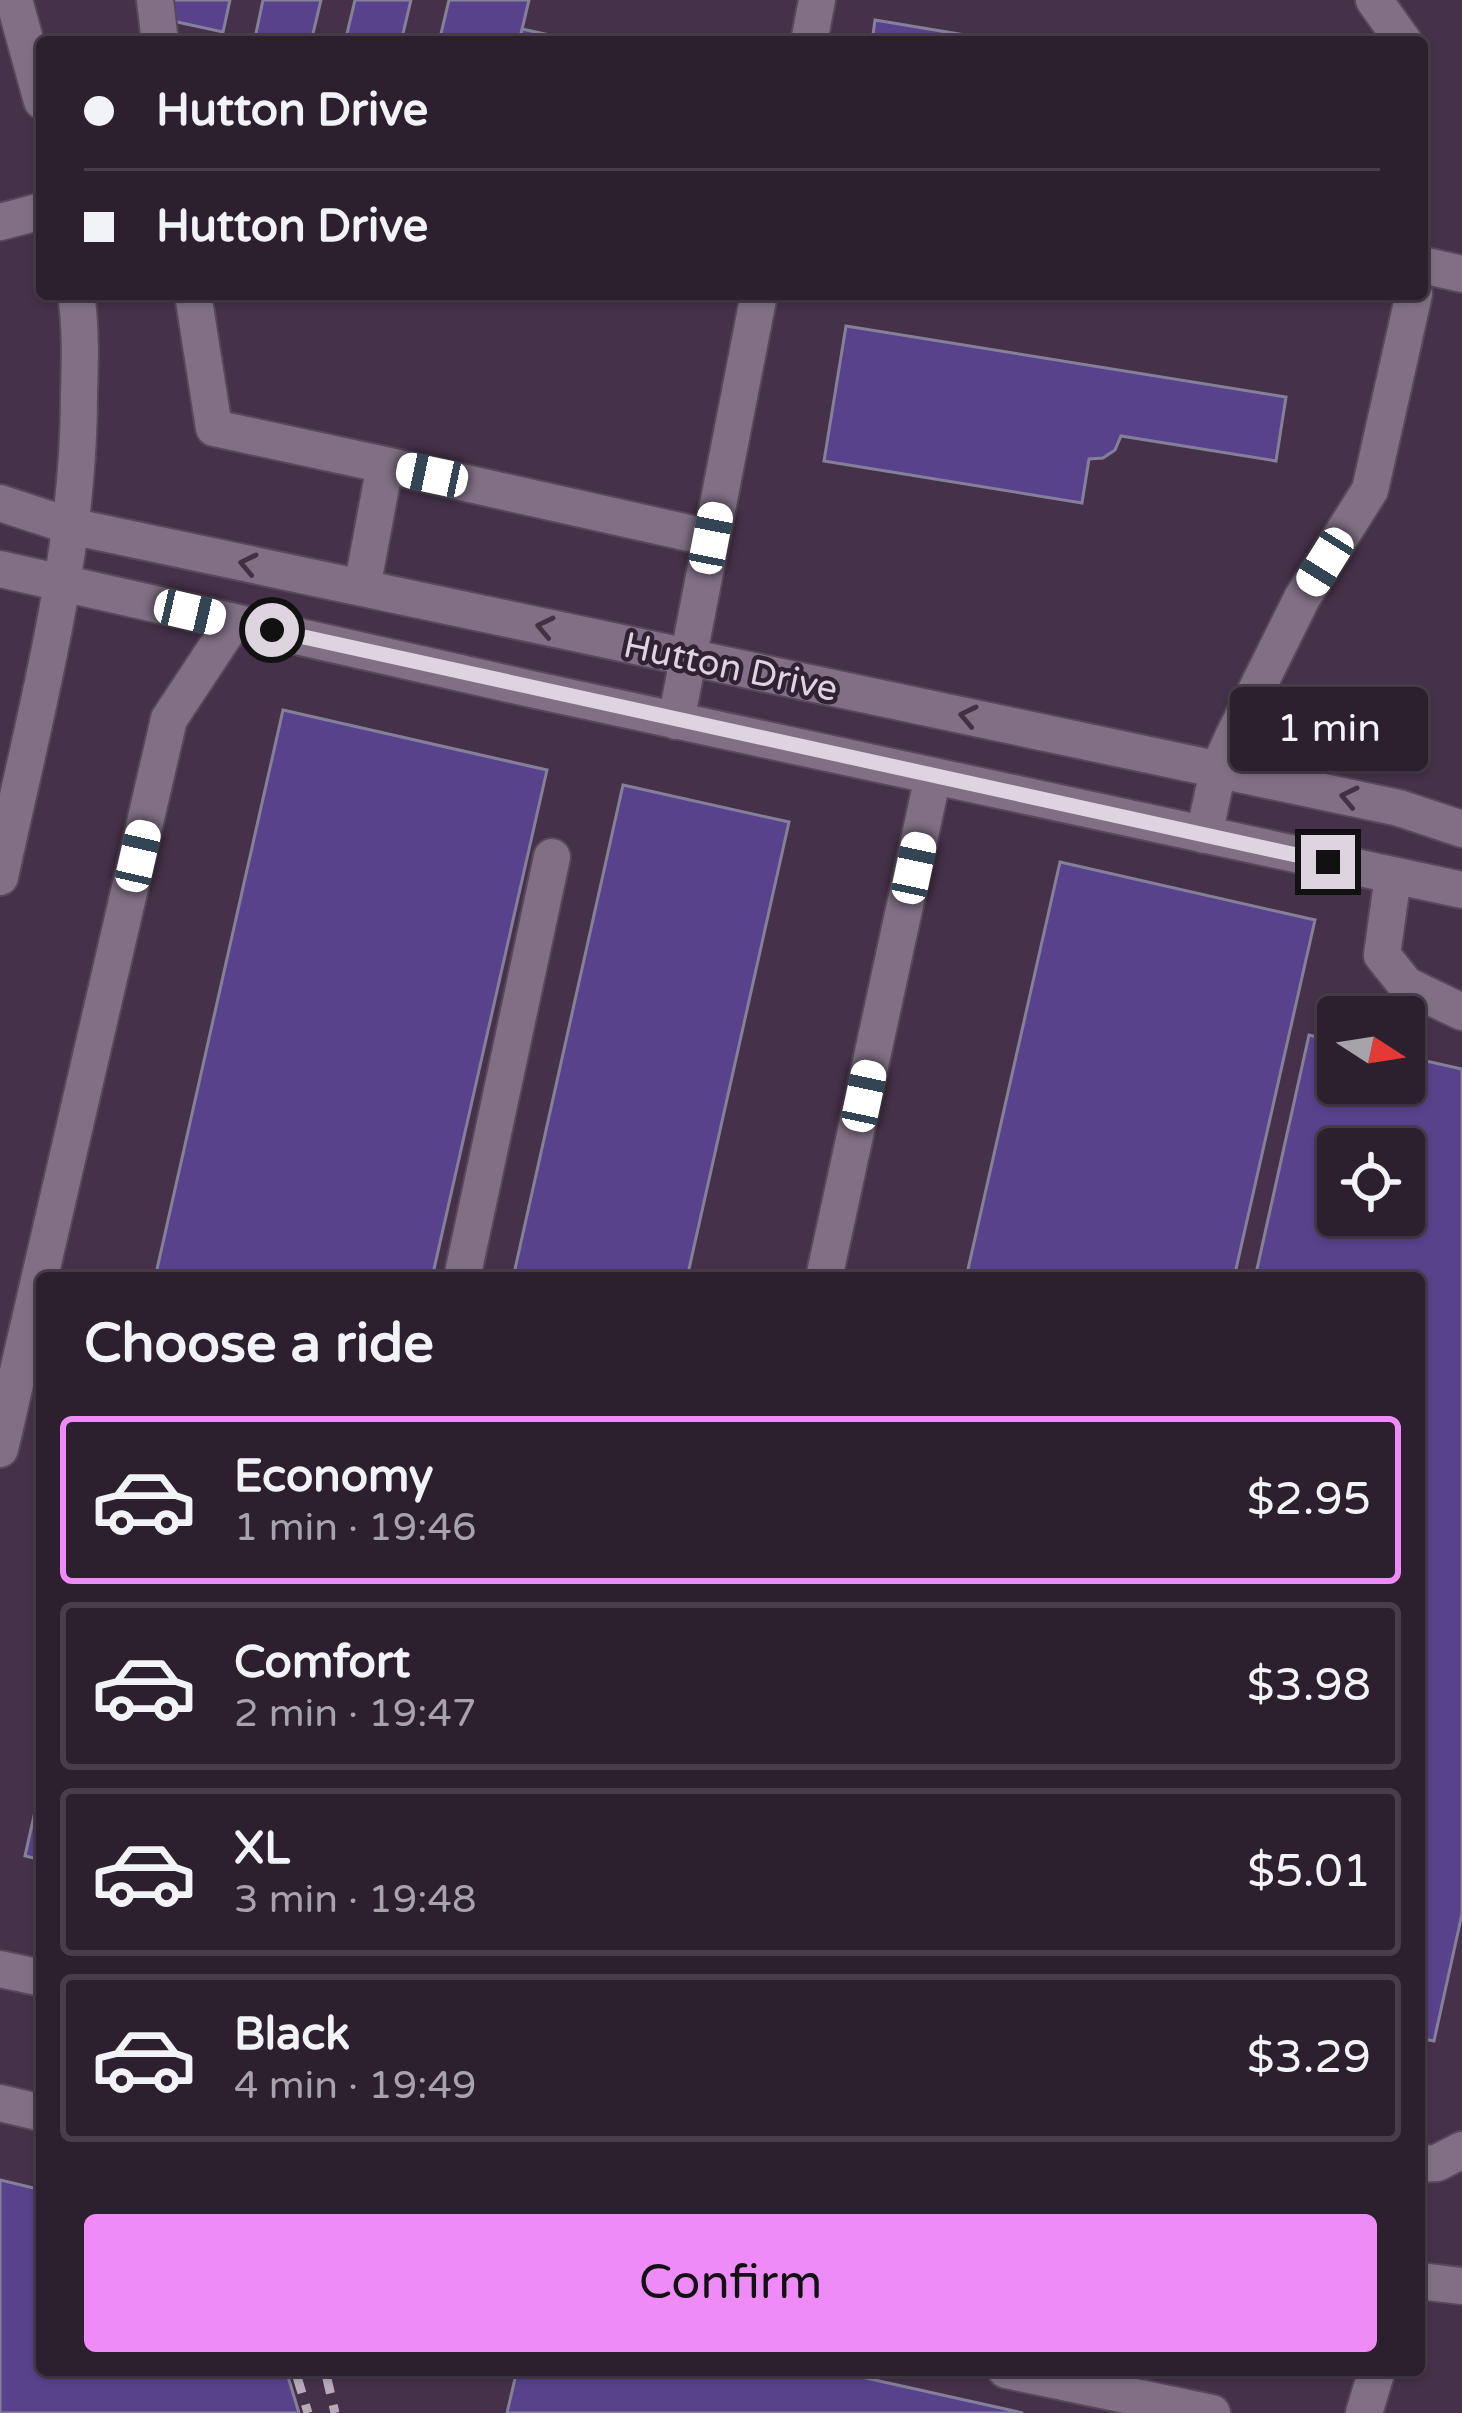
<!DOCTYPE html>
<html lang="en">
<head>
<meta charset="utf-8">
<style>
  :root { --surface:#2c202e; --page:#382d3a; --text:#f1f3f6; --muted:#a6a3aa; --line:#483e4a; --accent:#ef8bf7 }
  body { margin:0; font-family:"Varela Round",sans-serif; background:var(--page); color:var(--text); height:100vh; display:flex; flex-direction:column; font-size:45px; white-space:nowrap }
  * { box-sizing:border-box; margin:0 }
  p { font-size:39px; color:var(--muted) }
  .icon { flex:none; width:66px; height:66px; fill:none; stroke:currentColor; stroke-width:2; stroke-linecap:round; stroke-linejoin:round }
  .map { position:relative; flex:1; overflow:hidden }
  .side { position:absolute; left:36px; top:1272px; width:1389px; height:1104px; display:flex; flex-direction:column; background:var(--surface); border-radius:12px; box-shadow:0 3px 9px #0004,0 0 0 3px var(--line) }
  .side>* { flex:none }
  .banner { position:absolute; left:36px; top:36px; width:1392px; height:264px; border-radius:12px; box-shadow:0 3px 9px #0004,0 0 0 3px var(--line); display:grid; align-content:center; height:264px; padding:0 48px; background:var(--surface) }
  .needle { width:78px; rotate:102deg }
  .fabs { position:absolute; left:1317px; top:996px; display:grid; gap:24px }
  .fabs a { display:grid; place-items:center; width:108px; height:108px; border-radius:12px; background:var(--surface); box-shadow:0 3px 9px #0004,0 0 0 3px var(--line); font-size:60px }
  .end { position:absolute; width:54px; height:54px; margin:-27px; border:15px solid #ded4e0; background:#111; box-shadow:0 0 0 6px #111 }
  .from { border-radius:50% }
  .bubble { position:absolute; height:84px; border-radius:12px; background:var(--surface); box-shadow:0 3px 9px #0004,0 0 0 3px var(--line); font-size:39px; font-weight:600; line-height:84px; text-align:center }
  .car { position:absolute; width:36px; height:72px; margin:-36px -18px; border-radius:15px; box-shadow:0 0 9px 3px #0007; background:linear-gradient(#fff 24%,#345 0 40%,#fff 0 76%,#345 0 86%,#fff 0) }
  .banner b { display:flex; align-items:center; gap:42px; height:114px; font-size:45px }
  .banner b+b { border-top:3px solid var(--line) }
  .banner i { width:30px; height:30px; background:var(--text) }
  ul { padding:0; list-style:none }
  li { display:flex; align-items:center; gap:36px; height:168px; margin:0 24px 18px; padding:0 24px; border:6px solid var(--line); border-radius:12px }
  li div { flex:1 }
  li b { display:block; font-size:45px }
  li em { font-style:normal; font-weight:600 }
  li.active { border-color:var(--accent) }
  li>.icon { width:108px; height:108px; stroke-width:1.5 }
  h2 { padding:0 48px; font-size:54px; line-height:144px }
  .cta { display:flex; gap:24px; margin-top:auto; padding:24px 48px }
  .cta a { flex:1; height:138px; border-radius:12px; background:var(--accent); color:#111; font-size:48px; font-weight:600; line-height:138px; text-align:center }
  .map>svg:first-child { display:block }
  .built { fill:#453149; fill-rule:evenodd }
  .building { fill:#58428c; stroke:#858099; stroke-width:3; fill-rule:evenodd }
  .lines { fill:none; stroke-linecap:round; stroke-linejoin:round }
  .minor-casing { stroke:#564959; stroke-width:40 }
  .minor { stroke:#817085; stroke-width:36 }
  .rail { stroke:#b7abb9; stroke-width:9; stroke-dasharray:24 12; stroke-linecap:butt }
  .oneway { stroke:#403143 }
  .route { stroke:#ded4e0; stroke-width:15 }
  .labels { text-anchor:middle; stroke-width:9; stroke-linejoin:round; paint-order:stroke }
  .street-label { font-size:36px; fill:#ded4e0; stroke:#302133 }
</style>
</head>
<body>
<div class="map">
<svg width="1462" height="2413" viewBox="0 0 1462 2413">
  <rect width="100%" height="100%" fill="#3a2b3d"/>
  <!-- built -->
  <path class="built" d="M0,0h1462v2413h-1462zM42,42h1380v252h-1380zM1338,1017h66v66h-66zM1338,1149h66v66h-66zM42,1278h1377v1092h-1377z"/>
  <!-- building -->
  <path class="building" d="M172,0h58l-7,32 -55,-12z
    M263,0h58l-10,42h-40l-16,-4z
    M355,0h56l-10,42h-56z
    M449,0h80l-10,42h-80z
    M875,20l132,22h-135z
    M522,29l51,11 -1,2h-53z
    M846,326l440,71 -10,64 -155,-25 -6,14 -12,8 -14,1 -7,44 -258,-42z
    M283,710l264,60 -115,508h-277z
    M623,785l166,37 -102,456h-174z
    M1060,862l255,58 -81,358h-268z
    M1309,1035l29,7v41h66v-27l58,13v845l-28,127 -15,-3v-760h-164zM1338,1149h66v66h-66z
    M42,1780v80l-17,-4z
    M0,2180l42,10v180h244l13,43h-299z
    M517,2370h313l193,43h-516z"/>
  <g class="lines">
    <defs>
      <path id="minor" d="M14,0l28,101
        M155,0l5,42
        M1374,0l30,42
        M809,42l8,-42
        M0,222l42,-11
        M1422,265l40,9
        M193,294l21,134 171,37 -23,123
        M385,465l326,73
        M0,503l70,23 1329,282 63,21
        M0,569l531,120 931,201
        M676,721l83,-427
        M1204,835l14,-65 15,-33 69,-139 68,-108 44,-196
        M1393,876l-11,79 24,30 56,27
        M0,877c34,-159 79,-319 79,-482 1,-34 2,-68 -3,-101
        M462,1278l90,-421
        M824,1278l109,-502
        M0,1449l169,-730 64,-97
        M0,1969l42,9
        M0,2103l42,10
        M1419,2164l18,-1 25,-13
        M1419,2281l43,5
        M1006,2370l206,43
        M1364,2413l13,-43"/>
    </defs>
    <!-- minor casing -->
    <use href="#minor" class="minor-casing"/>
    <!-- minor -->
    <use href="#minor" class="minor"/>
    <!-- rail -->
    <path class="rail" d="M295,2370l13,43
      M325,2370l10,43"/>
  </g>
  <!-- one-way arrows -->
  <defs><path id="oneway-chevron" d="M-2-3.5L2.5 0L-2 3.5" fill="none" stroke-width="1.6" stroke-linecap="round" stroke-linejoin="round" transform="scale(3)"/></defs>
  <g class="oneway">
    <use href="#oneway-chevron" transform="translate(248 564) rotate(-168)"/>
    <use href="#oneway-chevron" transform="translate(545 627) rotate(-168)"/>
    <use href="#oneway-chevron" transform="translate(968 716) rotate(-168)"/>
    <use href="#oneway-chevron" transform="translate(1349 797) rotate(-168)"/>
  </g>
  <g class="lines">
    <!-- route -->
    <path class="route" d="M272,630l1056,232"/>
  </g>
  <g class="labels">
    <!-- street labels -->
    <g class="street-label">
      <text transform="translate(731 666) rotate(12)" y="13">Hutton Drive</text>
    </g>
  </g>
</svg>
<div class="fabs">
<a><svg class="needle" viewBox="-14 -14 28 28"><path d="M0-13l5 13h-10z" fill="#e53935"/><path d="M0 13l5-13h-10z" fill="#a6a3aa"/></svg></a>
<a><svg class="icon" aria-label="locate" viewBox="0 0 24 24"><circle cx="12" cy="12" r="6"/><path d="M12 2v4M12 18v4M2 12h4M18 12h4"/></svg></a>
</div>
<i class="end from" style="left:272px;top:630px"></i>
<i class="end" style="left:1328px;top:862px"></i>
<div class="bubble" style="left:1230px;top:687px;width:198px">1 min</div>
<i class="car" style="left:432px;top:475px;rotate:282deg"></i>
<i class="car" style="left:711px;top:538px;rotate:11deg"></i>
<i class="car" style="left:1325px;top:562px;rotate:212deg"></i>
<i class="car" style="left:190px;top:612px;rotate:103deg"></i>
<i class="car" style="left:138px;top:856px;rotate:13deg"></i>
<i class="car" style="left:914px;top:868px;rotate:12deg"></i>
<i class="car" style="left:864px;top:1096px;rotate:12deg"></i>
<div class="banner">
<b><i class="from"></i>Hutton Drive</b>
<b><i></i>Hutton Drive</b>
</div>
<section class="side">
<h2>Choose a ride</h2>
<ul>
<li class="active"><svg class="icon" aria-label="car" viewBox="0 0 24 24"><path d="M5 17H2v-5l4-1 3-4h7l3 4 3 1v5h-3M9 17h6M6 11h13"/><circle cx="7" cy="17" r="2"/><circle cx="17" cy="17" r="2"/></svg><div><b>Economy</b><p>1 min · 19:46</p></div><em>$2.95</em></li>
<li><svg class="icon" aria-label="car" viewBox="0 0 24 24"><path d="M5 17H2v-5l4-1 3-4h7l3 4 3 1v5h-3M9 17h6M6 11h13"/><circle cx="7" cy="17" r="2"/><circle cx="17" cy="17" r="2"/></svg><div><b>Comfort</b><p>2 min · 19:47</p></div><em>$3.98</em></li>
<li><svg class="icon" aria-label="car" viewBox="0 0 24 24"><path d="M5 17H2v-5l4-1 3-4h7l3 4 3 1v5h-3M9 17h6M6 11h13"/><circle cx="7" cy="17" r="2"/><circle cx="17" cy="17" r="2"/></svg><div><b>XL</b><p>3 min · 19:48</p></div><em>$5.01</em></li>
<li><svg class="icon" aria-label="car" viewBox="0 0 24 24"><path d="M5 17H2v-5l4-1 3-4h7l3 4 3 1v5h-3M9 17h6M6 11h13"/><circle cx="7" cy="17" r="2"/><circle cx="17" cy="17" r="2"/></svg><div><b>Black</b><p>4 min · 19:49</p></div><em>$3.29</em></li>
</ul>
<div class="cta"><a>Confirm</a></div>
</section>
</div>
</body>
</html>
